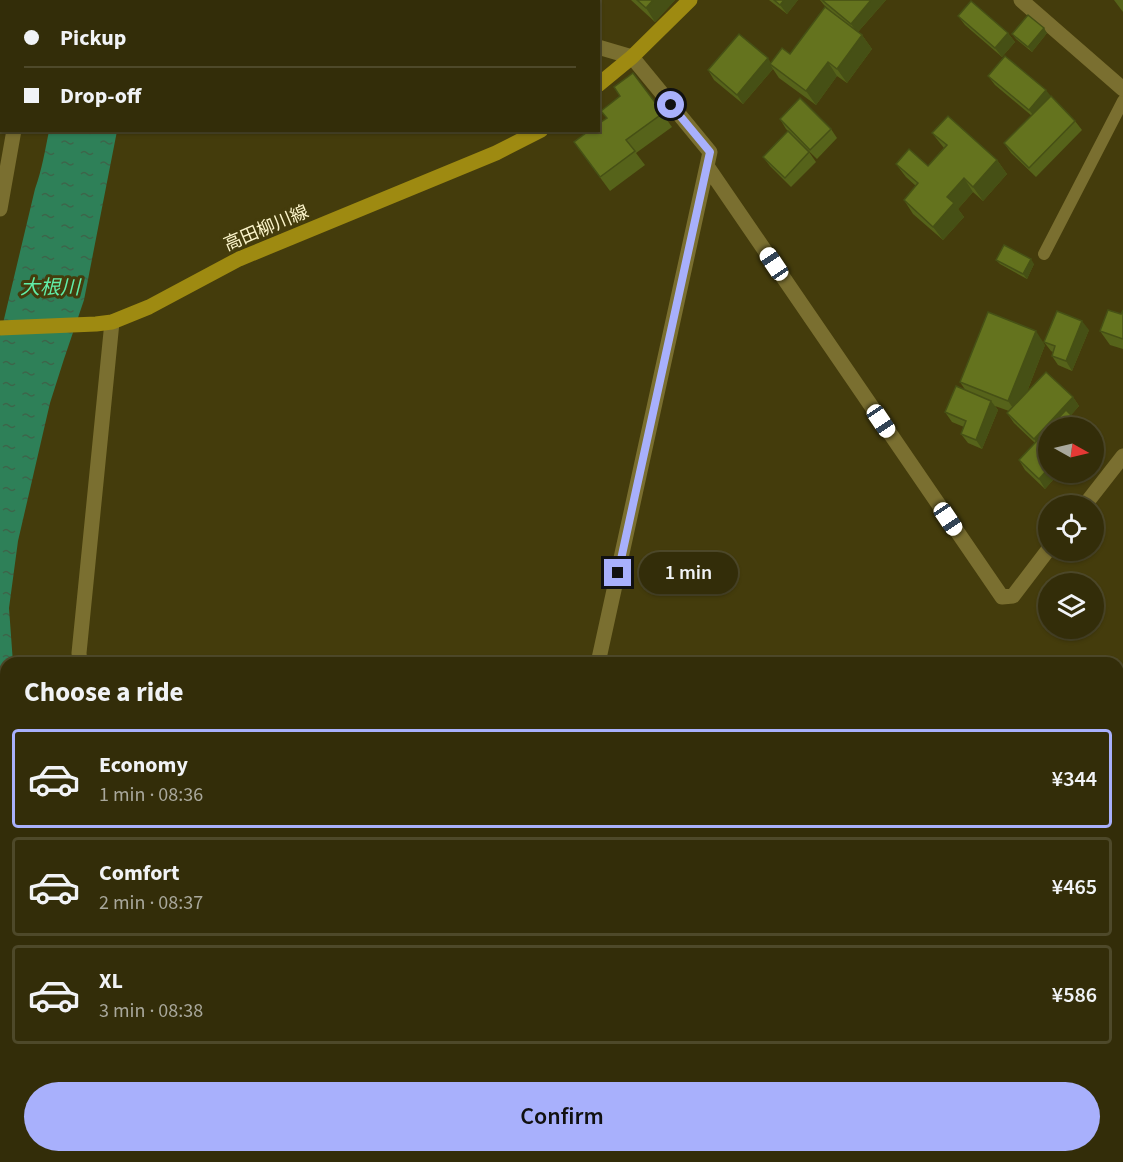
<!DOCTYPE html>
<html lang="en">
<head>
<meta charset="utf-8">
<style>
  :root { --surface:#332d09; --page:#3e3917; --text:#f1f3f6; --muted:#a9a89c; --line:#4e492a; --accent:#a8b0fc }
  body { margin:0; font-family:"Source Sans 3","Noto Sans JP",sans-serif; background:var(--page); color:var(--text); height:100vh; display:flex; flex-direction:column; font-size:22px; white-space:nowrap }
  * { box-sizing:border-box; margin:0 }
  p { font-size:20px; color:var(--muted) }
  .icon { flex:none; width:33px; height:33px; fill:none; stroke:currentColor; stroke-width:2; stroke-linecap:round; stroke-linejoin:round }
  .map { position:relative; flex:1; overflow:hidden }
  .details { position:absolute; left:0px; top:657px; width:1124px; height:506px; display:flex; flex-direction:column; background:var(--surface); border-radius:18px 18px 0 0; box-shadow:0 2px 4px #0004,0 0 0 2px var(--line) }
  .details>* { flex:none }
  .top-card { position:absolute; left:0px; top:0px; width:600px; height:132px; box-shadow:0 2px 4px #0004,0 0 0 2px var(--line); display:grid; align-content:center; height:132px; padding:0 24px; background:var(--surface) }
  .needle { width:39px; rotate:98deg }
  .controls { position:absolute; left:1038px; top:417px; display:grid; gap:12px }
  .controls a { display:grid; place-items:center; width:66px; height:66px; border-radius:50%; background:var(--surface); box-shadow:0 2px 4px #0004,0 0 0 2px var(--line); font-size:30px }
  .end { position:absolute; width:27px; height:27px; margin:-14px; border:8px solid #a8b0fc; background:#111; box-shadow:0 0 0 3px #111 }
  .from { border-radius:50% }
  .bubble { position:absolute; height:42px; border-radius:21px; background:var(--surface); box-shadow:0 2px 4px #0004,0 0 0 2px var(--line); font-size:20px; font-weight:600; line-height:42px; text-align:center }
  .car { position:absolute; width:18px; height:36px; margin:-18px -9px; border-radius:8px; box-shadow:0 0 4px 2px #0007; background:linear-gradient(#fff 24%,#345 0 40%,#fff 0 76%,#345 0 86%,#fff 0) }
  .top-card b { display:flex; align-items:center; gap:21px; height:57px; font-size:22px }
  .top-card b+b { border-top:2px solid var(--line) }
  .top-card i { width:15px; height:15px; background:var(--text) }
  ul { padding:0; list-style:none }
  li { display:flex; align-items:center; gap:18px; height:99px; margin:0 12px 9px; padding:0 12px; border:3px solid var(--line); border-radius:6px }
  li div { flex:1 }
  li b { display:block; font-size:22px }
  li em { font-style:normal; font-weight:600 }
  li.active { border-color:var(--accent) }
  li>.icon { width:54px; height:54px; stroke-width:1.5 }
  h2 { padding:0 24px; font-size:27px; line-height:72px }
  .primary-button { display:flex; gap:12px; margin-top:auto; padding:12px 24px }
  .primary-button a { flex:1; height:69px; border-radius:36px; background:var(--accent); color:#111; font-size:24px; font-weight:600; line-height:69px; text-align:center }
  .map>svg:first-child { display:block }
  .water { fill:url(#water-ripples) }
  .lines { fill:none; stroke-linecap:round; stroke-linejoin:round }
  .service { stroke:#7a6f30; stroke-width:12 }
  .minor { stroke:#7a6f30; stroke-width:15 }
  .secondary { stroke:#9e8a11; stroke-width:15 }
  .wall { fill:#56631a }
  .shaded-wall { fill:#465015 }
  .building { fill:#64731e; stroke:#465015; stroke-width:1.5 }
  .route { stroke:#a8b0fc; stroke-width:8 }
  .labels { text-anchor:middle; stroke-width:6; stroke-linejoin:round; paint-order:stroke }
  .street-label { font-size:18px; fill:#fcf5cb; stroke:#443c0c }
  .water-label { font-size:20px; font-style:italic; fill:#61eda8; stroke:#443c0c }
</style>
</head>
<body>
<div class="map">
<svg width="1123" height="1162" viewBox="0 0 1123 1162">
  <defs>
    <pattern id="water-ripples" width="26" height="14" patternUnits="userSpaceOnUse" patternTransform="scale(1.5)"><rect width="26" height="14" fill="#2e8058"/><path d="M2 4q2-2 4 0t4 0M15 11q2-2 4 0t4 0" fill="none" stroke="#3d654a"/></pattern>
  </defs>
  <rect width="100%" height="100%" fill="#443c0c"/>
  <!-- water -->
  <path class="water" d="M49,131h68l-33,169 -20,59 -14,44 -32,138 -9,67 4,55h-7v140l-6,-8v-459l35,-147c7,-19 10,-39 14,-58z
    M524,1157h70v5h-69z"/>
  <g class="lines">
    <!-- service -->
    <path class="service" d="M1044,254l79,-153"/>
    <!-- minor -->
    <path class="minor" d="M424,0l6,2
      M1021,0l102,89
      M37,2v-2
      M707,166l295,431 11,-1 35,-46
      M0,209l14,-79
      M1084,506l39,-50
      M80,663l-1,-10 33,-331
      M598,663l112,-511 -78,-95 -34,-10
      M0,892l6,6
      M1118,1056l5,-26
      M203,1156l1,6
      M627,1156v6
      M926,1156l25,6
      M1096,1162l1,-6"/>
    <!-- secondary -->
    <path class="secondary" d="M598,85l34,-28 58,-57
      M0,328l96,-4 16,-2 37,-15 90,-48 257,-106 45,-23"/>
  </g>
  <!-- wall -->
  <path class="wall" d="M631,0h44l-20,22z
    M769,0h29l-11,14z
    M820,0h66l-28,32 4,3 10,14 -25,34 -10,-7 -21,29 -37,-27 -6,-9 -30,35 -29,-24 -6,-10 63,-7 19,-9 49,-36 -15,-13z
    M1114,0h9v12z
    M958,16l50,17 7,9 -13,15 -37,-32z
    M1047,33l-15,19 -16,-13 -4,-5z
    M633,73l39,54 -36,26 9,12 -35,26 -36,-49 33,-24z
    M988,76l63,21 24,24 7,9 -46,47 -25,-24 -7,-10 28,-27 -37,-31z
    M780,119l51,10 6,9 -20,21 -31,-30z
    M932,133l65,27 10,14 -24,27 -10,-9 -15,17 6,8 -21,23 -30,-26 -9,-14 12,-14 -10,-9 -10,-13 32,2 16,-18z
    M809,152l7,10 -25,25 -21,-21 -7,-9z
    M996,260l38,4 -7,15 -27,-15z
    M1123,310v39l-13,-4 -10,-14 21,-17z
    M1089,330l-17,41 -14,-6 -6,-9 1,-4 -2,-1 -7,-9z
    M1045,345l-18,47 46,5 6,9 -8,9 -23,57h12l-15,17 -20,-19 -6,-10 16,-17 -21,-20 -7,-10 2,-2 -14,-5 3,4 -16,39 -14,-6 -7,-9 3,-7 -12,-5 -7,-10 21,-21 -6,-9z
    M1118,1139l5,23h-5l-17,-4 -1,-2h18z"/>
  <!-- shaded-wall -->
  <path class="shaded-wall" d="M653,0h22l-20,22 -9,-14z
    M784,0h14l-11,14 -7,-9z
    M871,0h15l-29,33 -6,-9z
    M1044,28l3,5 -15,19 -4,-5z
    M1008,33l7,9 -13,15 -7,-9z
    M862,35l10,14 -25,34 -10,-14z
    M768,58l6,10 -4,-4 3,5 -30,35 -6,-9z
    M828,62l9,14 -21,29 -10,-14z
    M1046,90l7,9 -17,20 -7,-9z
    M997,160l10,14 -24,27 -10,-14z
    M964,178l9,14 -15,17 6,8 -21,23 -10,-13 14,-30z
    M1031,259l3,5 -7,15 -4,-5z
    M1082,321l7,9 -17,41 -6,-10z
    M1036,331l9,14 -27,70 -10,-14z
    M1073,397l6,9 -19,22h-12v12l-7,8 -7,-9z
    M991,401l7,9 -16,39 -6,-9z
    M1048,469v3h12l-15,17 -6,-10z
    M1123,1143v19h-1l-2,-4z"/>
  <!-- building -->
  <path class="building" d="M637,0h16l-7,8z
    M774,0h10l-4,5z
    M822,0h49l-20,24z
    M971,1l37,32 -13,15 -37,-32z
    M825,7l37,28 -25,34 -9,-7 -22,29 -36,-27 12,-16 8,6z
    M1028,15l16,13 -16,19 -16,-13z
    M739,34l29,24 -31,37 -29,-25z
    M1005,56l41,34 -17,20 -41,-34z
    M633,73l30,40 -37,27 9,11 -35,26 -26,-35 16,-12h8v-6l9,-6 -6,-7 19,-15 -6,-9z
    M1051,96l24,25 -46,47 -25,-25z
    M800,98l31,31 -21,21 -30,-31z
    M948,116l49,44 -24,27 -9,-9 -17,19 7,6 -21,24 -29,-27 14,-17 -22,-19 13,-15 19,17 19,-21 -15,-12z
    M788,131l21,21 -24,26 -22,-21z
    M1004,245l27,14 -8,15 -27,-14z
    M1108,310l13,4 2,-4v29l-23,-8z
    M1057,311l25,10 -16,40 -14,-5 3,-10 -11,-4z
    M988,312l48,19 -28,70 -48,-19z
    M1046,372l27,25 -39,42 -27,-26z
    M956,386l35,15 -15,39 -15,-6 5,-13 -21,-9z
    M1066,410l18,18h-35z
    M1048,429v40l-9,10 -20,-19z
    M1118,1139l5,2 -3,17 -9,-2h7z"/>
  <g class="lines">
    <!-- route -->
    <path class="route" d="M618,573l92,-421 -39,-47"/>
  </g>
  <g class="labels">
    <!-- street labels -->
    <g class="street-label">
      <text transform="translate(266 228) rotate(-23)" y="6">高田柳川線</text>
    </g>
    <!-- water labels -->
    <g class="water-label">
      <text x="50" y="294">大根川</text>
    </g>
  </g>
</svg>
<div class="controls">
<a><svg class="needle" viewBox="-14 -14 28 28"><path d="M0-13l5 13h-10z" fill="#e53935"/><path d="M0 13l5-13h-10z" fill="#a9a89c"/></svg></a>
<a><svg class="icon" aria-label="locate" viewBox="0 0 24 24"><circle cx="12" cy="12" r="6"/><path d="M12 2v4M12 18v4M2 12h4M18 12h4"/></svg></a>
<a><svg class="icon" aria-label="layers" viewBox="0 0 24 24"><path d="M12 4l9 5-9 5-9-5zM3 14l9 5 9-5"/></svg></a>
</div>
<i class="end from" style="left:671px;top:105px"></i>
<i class="end" style="left:618px;top:573px"></i>
<div class="bubble" style="left:639px;top:552px;width:99px">1 min</div>
<i class="car" style="left:774px;top:264px;rotate:326deg"></i>
<i class="car" style="left:881px;top:421px;rotate:146deg"></i>
<i class="car" style="left:948px;top:519px;rotate:146deg"></i>
<div class="top-card">
<b><i class="from"></i>Pickup</b>
<b><i></i>Drop-off</b>
</div>
<section class="details">
<h2>Choose a ride</h2>
<ul>
<li class="active"><svg class="icon" aria-label="car" viewBox="0 0 24 24"><path d="M5 17H2v-5l4-1 3-4h7l3 4 3 1v5h-3M9 17h6M6 11h13"/><circle cx="7" cy="17" r="2"/><circle cx="17" cy="17" r="2"/></svg><div><b>Economy</b><p>1 min · 08:36</p></div><em>¥344</em></li>
<li><svg class="icon" aria-label="car" viewBox="0 0 24 24"><path d="M5 17H2v-5l4-1 3-4h7l3 4 3 1v5h-3M9 17h6M6 11h13"/><circle cx="7" cy="17" r="2"/><circle cx="17" cy="17" r="2"/></svg><div><b>Comfort</b><p>2 min · 08:37</p></div><em>¥465</em></li>
<li><svg class="icon" aria-label="car" viewBox="0 0 24 24"><path d="M5 17H2v-5l4-1 3-4h7l3 4 3 1v5h-3M9 17h6M6 11h13"/><circle cx="7" cy="17" r="2"/><circle cx="17" cy="17" r="2"/></svg><div><b>XL</b><p>3 min · 08:38</p></div><em>¥586</em></li>
</ul>
<div class="primary-button"><a>Confirm</a></div>
</section>
</div>
</body>
</html>
